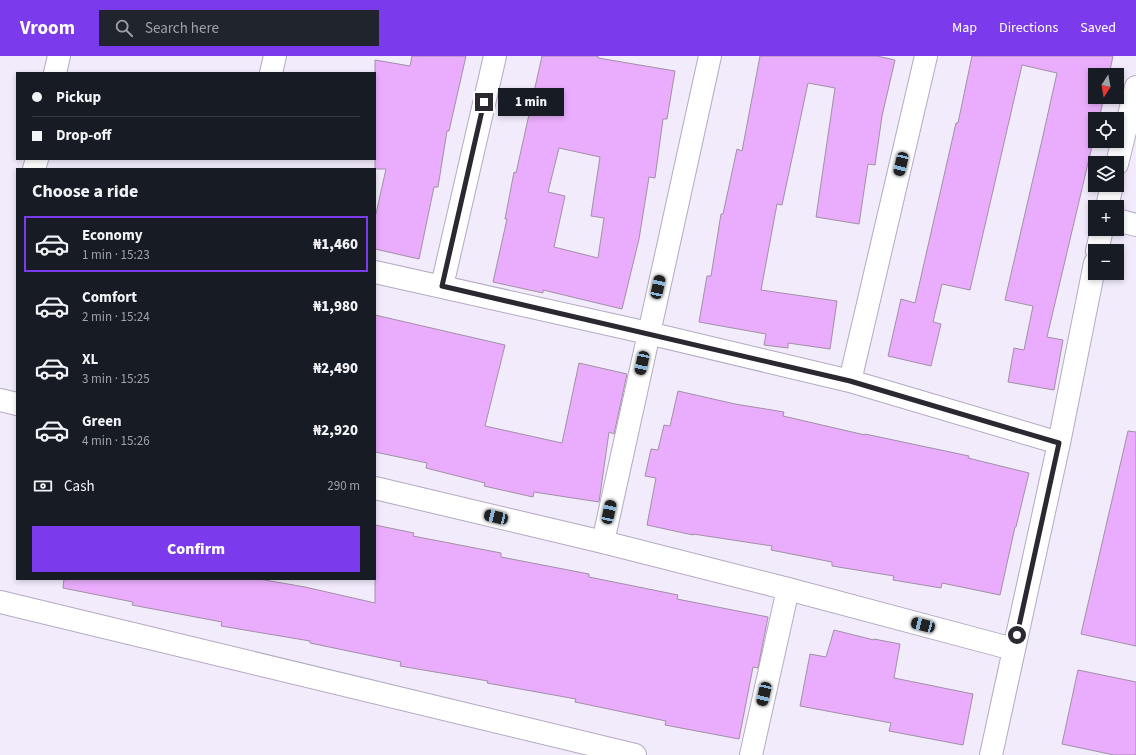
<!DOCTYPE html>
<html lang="en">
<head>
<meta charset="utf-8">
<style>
  :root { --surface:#171b24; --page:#20242c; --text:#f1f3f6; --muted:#9ea1a6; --line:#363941; --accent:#7c3aed }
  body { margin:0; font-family:"Source Sans 3",sans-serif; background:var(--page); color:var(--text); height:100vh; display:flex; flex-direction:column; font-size:15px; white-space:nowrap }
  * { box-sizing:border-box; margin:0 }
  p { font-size:13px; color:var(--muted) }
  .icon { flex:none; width:22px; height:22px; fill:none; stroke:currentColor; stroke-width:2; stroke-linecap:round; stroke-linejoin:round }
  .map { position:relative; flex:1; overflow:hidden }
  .drawer { position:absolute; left:16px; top:112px; width:360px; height:412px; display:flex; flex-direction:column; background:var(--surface); border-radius:0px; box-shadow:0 2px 6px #0003 }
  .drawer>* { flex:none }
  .guide { position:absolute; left:16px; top:16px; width:360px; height:88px; border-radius:0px; box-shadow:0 2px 6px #0003; display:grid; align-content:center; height:88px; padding:0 16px; background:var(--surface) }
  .needle { width:26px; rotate:191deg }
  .fabs { position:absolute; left:1088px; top:12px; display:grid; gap:8px }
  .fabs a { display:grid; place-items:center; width:36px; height:36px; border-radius:0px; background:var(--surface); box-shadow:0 2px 6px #0003; font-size:20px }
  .end { position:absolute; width:18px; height:18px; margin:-9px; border:5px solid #2c2832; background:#fff; box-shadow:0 0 0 2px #fff }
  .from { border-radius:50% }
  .bubble { position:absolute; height:28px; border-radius:0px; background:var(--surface); box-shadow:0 2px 6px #0003; font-size:13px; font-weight:800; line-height:28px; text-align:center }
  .car { position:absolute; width:12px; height:24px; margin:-12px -6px; border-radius:5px; box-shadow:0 0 3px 1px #0007; background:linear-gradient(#222 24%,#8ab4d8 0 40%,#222 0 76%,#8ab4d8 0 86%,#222 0) }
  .guide b { display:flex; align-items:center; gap:14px; height:38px; font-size:15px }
  .guide b+b { border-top:1px solid var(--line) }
  .guide i { width:10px; height:10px; background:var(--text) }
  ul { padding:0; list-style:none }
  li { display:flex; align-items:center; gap:12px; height:56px; margin:0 8px 6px; padding:0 8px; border:2px solid transparent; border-radius:0px }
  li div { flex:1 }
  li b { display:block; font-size:15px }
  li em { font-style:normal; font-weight:800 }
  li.on { border-color:var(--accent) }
  li>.icon { width:36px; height:36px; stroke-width:1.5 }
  h2 { padding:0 16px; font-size:18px; line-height:48px }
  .pay { display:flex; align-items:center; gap:10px; height:44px; padding:0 16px; font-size:15px }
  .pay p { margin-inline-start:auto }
  .action { display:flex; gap:8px; margin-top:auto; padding:8px 16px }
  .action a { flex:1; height:46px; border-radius:0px; background:var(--accent); color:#fff; font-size:16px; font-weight:800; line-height:46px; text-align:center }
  header { display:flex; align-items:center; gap:24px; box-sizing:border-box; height:56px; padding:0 20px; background:var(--accent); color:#fff }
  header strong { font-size:19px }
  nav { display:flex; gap:22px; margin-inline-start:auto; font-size:14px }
  .search { width:280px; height:36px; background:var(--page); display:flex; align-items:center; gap:10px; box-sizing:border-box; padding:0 14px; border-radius:0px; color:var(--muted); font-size:15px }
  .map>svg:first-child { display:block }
  .building { fill:#eaadfd; stroke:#a190a6; fill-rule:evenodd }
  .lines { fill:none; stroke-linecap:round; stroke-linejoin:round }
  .minor-casing { stroke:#b3aac4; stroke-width:24 }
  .minor { stroke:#fff; stroke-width:22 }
  .route { stroke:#2c2832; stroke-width:5 }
</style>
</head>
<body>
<header>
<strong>Vroom</strong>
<div class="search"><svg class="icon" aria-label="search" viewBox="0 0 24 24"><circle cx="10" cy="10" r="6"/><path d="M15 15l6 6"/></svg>Search here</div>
<nav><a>Map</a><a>Directions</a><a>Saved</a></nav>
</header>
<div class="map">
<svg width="1136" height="699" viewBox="0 0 1136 699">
  <rect width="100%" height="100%" fill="#f1ebfb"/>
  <!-- building -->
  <path class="building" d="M412,0h54l-17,75h-2l-9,56h-4l-15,72 -44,-10v-31l11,-49h-11v-109l35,6z
    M542,0h56v2l77,13 -8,48h-4l-8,59 -6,-1 -10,62 -17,70 -79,-19v3l-50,-11 14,-63h-2l9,-47 2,1zM559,92l41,9 -9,59 13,2 -6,40 -44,-11 11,-51 -17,-4z
    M760,0h117l18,4 -13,56 -7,49 -7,-1 -9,60 -43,-7 19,-129 -27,-5 -26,122 -5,-1 -16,86 76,11 -7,48 -42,-6v5l-24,-3 2,-11 -67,-12 8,-46h4l10,-62h2l14,-65 5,2z
    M972,0h141l-4,19h-14v22h9l-5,22h-4v24l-2,-1 -46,195 16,3 -9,50 -46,-8 6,-34 10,2 9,-44 -28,-6 37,-160 15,-67 -35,-8 -52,225 -28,-6 -9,38 8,2 -10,42 -43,-10 13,-57 14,4 41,-180h2z
    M375,259l130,30 -20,81 77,17 17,-80 48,11 -13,60 -5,-2 -10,70 -65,-10 -1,5 -49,-11 1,-3 -59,-15 1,-5 -52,-11z
    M678,335l57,13 49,8 -1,4 82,19v-1l104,22 -1,2 61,15 -13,54h-1l-15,68 -58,-12 -1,5 -48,-8 1,-4 -62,-10v-4l-61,-12 1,-4 -79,-12v1l-46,-10 9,-47 -11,-2 6,-27 7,1 6,-25 6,1z
    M1128,375l8,1v214l-55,-12z
    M375,469l39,8 -1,3 88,17v4l88,17v3l89,18 -1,4 91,18 -10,51 -5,-1 -14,72 -74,-14 1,-4 -91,-19 1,-3 -89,-16 1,-2 -88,-15 1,-4 -91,-19v-2l-89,-15 1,-4 -90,-17 1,-3 -70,-14 1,-9h195l46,8 70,16z
    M834,574l40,10v-1l26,5 -6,34 79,16 -10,51 -74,-14 2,-8 -91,-17 10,-52 16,3z
    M1078,614l58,12v73h-22l-52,-11z"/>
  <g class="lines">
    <defs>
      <path id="minor" d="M55,17l4,-17
        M271,17l4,-17
        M1117,108l19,-77
        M34,113l3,-10
        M1107,151l5,-22
        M1117,164l19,5
        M1097,195l5,-22
        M375,216l273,61 202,48 209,62
        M442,230l53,-230
        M850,325l76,-325
        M0,344l17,4
        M375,432l228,54 185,47 225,60
        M603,486l107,-486
        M0,546l635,153
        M751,699l37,-166
        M991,699l68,-312 36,-180"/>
    </defs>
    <!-- minor casing -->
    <use href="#minor" class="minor-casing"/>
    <!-- minor -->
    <use href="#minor" class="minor"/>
  </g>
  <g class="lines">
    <!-- route -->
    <path class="route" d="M484,46l-42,184 408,95 209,62 -42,192"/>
  </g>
</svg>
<div class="fabs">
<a><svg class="needle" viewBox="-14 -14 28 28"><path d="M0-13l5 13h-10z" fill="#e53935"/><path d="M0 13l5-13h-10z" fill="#9ea1a6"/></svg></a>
<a><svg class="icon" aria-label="locate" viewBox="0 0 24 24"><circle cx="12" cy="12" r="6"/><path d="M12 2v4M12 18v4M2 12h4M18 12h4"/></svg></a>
<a><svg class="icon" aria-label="layers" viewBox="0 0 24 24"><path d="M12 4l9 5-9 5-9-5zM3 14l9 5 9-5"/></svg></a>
<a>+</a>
<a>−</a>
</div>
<i class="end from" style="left:1017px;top:579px"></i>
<i class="end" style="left:484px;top:46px"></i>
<div class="bubble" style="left:498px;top:32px;width:66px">1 min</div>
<i class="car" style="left:901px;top:108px;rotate:193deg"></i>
<i class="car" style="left:658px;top:231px;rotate:12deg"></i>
<i class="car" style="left:642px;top:307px;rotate:192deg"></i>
<i class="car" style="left:609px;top:456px;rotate:12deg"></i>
<i class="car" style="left:496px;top:461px;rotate:283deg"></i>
<i class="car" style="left:923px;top:569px;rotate:285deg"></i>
<i class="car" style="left:764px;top:638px;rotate:193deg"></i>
<div class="guide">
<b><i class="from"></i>Pickup</b>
<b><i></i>Drop-off</b>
</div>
<section class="drawer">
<h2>Choose a ride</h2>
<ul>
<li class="on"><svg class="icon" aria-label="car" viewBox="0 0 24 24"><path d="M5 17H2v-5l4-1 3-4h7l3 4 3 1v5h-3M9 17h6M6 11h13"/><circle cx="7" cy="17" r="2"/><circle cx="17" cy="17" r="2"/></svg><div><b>Economy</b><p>1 min · 15:23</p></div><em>₦1,460</em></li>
<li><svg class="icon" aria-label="car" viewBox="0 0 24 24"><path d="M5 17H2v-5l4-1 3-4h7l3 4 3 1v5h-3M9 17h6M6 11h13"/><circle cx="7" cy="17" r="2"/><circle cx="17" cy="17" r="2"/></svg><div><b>Comfort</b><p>2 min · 15:24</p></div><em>₦1,980</em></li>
<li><svg class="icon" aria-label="car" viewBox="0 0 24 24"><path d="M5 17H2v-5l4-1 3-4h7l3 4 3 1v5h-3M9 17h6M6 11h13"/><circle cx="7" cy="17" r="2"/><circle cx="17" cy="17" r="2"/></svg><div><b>XL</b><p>3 min · 15:25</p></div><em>₦2,490</em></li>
<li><svg class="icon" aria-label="car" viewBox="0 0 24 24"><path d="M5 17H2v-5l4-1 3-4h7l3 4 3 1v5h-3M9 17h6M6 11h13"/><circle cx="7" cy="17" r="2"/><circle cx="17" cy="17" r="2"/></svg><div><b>Green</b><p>4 min · 15:26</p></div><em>₦2,920</em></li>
</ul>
<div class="pay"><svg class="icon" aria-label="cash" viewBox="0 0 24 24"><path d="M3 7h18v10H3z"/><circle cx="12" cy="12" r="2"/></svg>Cash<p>290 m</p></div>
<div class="action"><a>Confirm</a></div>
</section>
</div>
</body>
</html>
